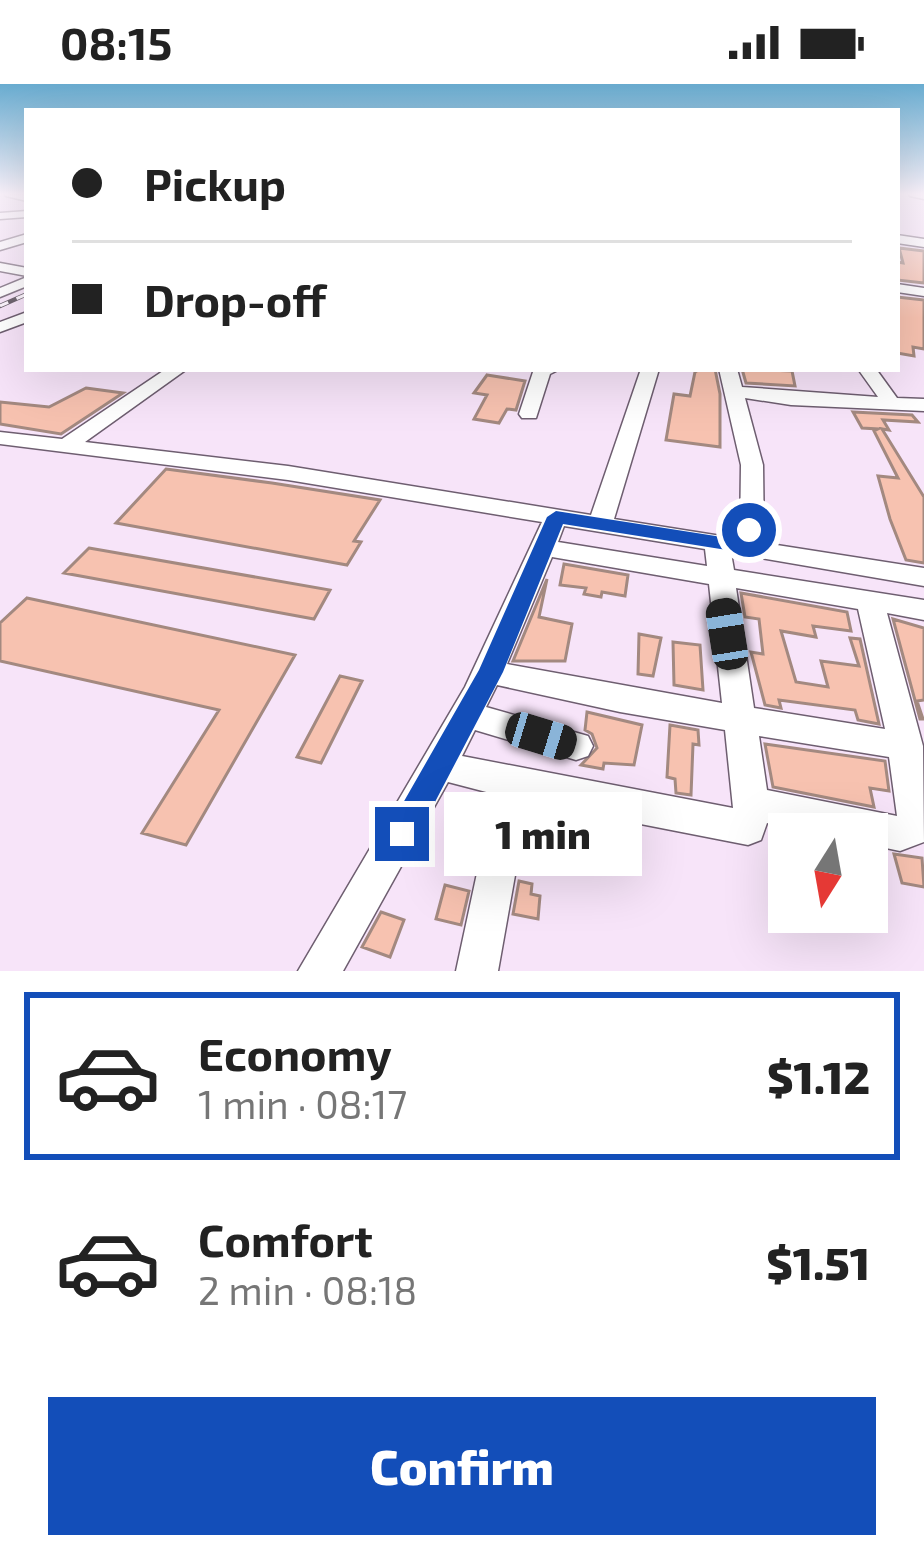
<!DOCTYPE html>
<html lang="en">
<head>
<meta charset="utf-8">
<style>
  :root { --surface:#fff; --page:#f6f6f6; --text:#222; --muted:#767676; --line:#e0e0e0; --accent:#134eb9 }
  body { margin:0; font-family:"Exo 2",sans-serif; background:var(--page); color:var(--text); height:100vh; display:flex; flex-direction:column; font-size:45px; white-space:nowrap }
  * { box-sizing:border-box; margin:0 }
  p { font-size:39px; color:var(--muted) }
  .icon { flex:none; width:66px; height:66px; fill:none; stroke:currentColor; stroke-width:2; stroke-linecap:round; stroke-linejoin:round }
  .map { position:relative; height:887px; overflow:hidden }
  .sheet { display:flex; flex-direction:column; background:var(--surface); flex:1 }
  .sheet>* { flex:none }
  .hud { position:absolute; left:24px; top:24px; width:876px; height:264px; border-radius:0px; box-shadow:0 12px 48px #0002; display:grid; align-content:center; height:264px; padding:0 48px; background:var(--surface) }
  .needle { width:78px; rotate:191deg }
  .controls { position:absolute; left:768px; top:729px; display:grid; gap:24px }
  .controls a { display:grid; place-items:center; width:120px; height:120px; border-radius:0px; background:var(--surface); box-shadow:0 12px 48px #0002; font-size:60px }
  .end { position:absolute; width:54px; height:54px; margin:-27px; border:15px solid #134eb9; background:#fff; box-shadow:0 0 0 6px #fff }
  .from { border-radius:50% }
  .bubble { position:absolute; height:84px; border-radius:0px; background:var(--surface); box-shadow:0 12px 48px #0002; font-size:39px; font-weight:800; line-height:84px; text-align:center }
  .car { position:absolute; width:36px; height:72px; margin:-36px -18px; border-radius:15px; box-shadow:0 0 9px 3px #0007; background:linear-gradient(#222 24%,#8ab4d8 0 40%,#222 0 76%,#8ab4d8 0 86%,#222 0) }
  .hud b { display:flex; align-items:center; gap:42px; height:114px; font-size:45px }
  .hud b+b { border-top:3px solid var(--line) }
  .hud i { width:30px; height:30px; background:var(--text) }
  ul { padding:21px 0 0; list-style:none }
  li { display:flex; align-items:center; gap:36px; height:168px; margin:0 24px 18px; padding:0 24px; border:6px solid transparent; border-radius:0px }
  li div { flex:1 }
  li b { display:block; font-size:45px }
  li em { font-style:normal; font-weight:800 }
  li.current { border-color:var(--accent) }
  li>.icon { width:108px; height:108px; stroke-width:1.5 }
  .primary-button { display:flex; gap:24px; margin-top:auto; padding:24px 48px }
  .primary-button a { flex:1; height:138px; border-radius:0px; background:var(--accent); color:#fff; font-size:48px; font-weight:800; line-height:138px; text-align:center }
  .status { display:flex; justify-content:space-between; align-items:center; height:84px; padding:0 60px; background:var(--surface); direction:ltr }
  .status svg { height:33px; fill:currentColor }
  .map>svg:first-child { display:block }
  .building { fill:#f7c2b0; stroke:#a38980; stroke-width:3 }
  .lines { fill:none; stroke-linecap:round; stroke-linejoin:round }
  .minor-casing { stroke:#6e5e70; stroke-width:3 }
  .minor { fill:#fff; fill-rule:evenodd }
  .rail-casing { stroke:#594f5a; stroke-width:4.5 }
  .rail { stroke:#fdf6fe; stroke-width:3; stroke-dasharray:9; stroke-linecap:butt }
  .route { fill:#134eb9 }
</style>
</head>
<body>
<div class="status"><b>08:15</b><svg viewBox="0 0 49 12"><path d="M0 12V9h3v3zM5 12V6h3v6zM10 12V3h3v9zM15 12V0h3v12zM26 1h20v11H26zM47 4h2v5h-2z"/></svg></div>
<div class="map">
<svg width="924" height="887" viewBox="0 0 924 887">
  <rect width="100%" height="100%" fill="#f7e4f9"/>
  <!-- building -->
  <path class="building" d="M899,164l25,3v32l-27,-3v-18l6,1z
    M897,213l27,3v49l-11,-2 1,9 -17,-3z
    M700,285h15l5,25v53l-54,-7 8,-46 16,2 5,-24z
    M742,285l50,2 3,15 -49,-3z
    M487,291l38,6 -9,29 -9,-1 -8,14 -25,-4 13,-24 -13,-2z
    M86,304l37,5 -62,41 -61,-10v-22l49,5z
    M853,328l59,3 6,7 -35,-2 6,10 -7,-1 42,68v66l-18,-3 -16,-41 -12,-43 20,2 -24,-47 4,-2 -16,-1z
    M166,385l106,14 108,17 -26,41 7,1 -14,23 -231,-42z
    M89,464l241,42 -16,29 -250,-46z
    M564,480l64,11 -3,21 -23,-4 -1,5 -17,-3 2,-6 -26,-3z
    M547,495l-8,38 33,7 -7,37h-52z
    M741,509l106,19 4,19 -38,-5 3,11 -35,-6 15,51 32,5 -7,-26 38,5 -9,-28 10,1 19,85 -21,-4 -3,-10 -76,-10 2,8 -16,-3 -14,-53 12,2 -4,-35 -14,-2z
    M27,514l268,57 -109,190 -44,-12 77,-123 -219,-49v-38z
    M893,535l31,9v72l-7,1 6,18h-3z
    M639,550l22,4 -8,38 -15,-2z
    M673,558l27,3 3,45 -29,-5z
    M340,592l22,5 -41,82 -24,-6z
    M587,628l55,13 -8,40 -30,-2 -1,6 -22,-4 16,-17 -5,-14 -7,-4z
    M670,641l28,5 1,15 -6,-1 -2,51 -15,-2 -1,-14 -8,-2z
    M765,660l120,17 4,30 -19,-3 4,19 -101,-20z
    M894,770l28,4 2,29 -22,-4z
    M519,797l13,3 -1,10 9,2 -2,23 -25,-5z
    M445,801l24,6 -8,34 -25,-6z
    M381,828l23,8 -14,37 -28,-10z"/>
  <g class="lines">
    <defs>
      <path id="minor" d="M5,110l22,1v6l-21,-5z
        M909,110h15v5l-14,-3z
        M27,127v6l-27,2v-6z
        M27,150v8l-27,8v-8z
        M897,151l27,4v8l-27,-4z
        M0,179l27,5v8l-27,-5z
        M27,193v9l-27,11v-9z
        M897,200l27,4v8l-27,-4z
        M27,228v10l-27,10v-10z
        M166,285h21l-102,73 203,24 303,49 50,-146h18l-45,150 126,20 1,-74 -22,-96h18l5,18 136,10 -20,-28h18l21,29 27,1v12l-133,-6 -46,-7 18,67 1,78 160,25v18l-193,-33 3,17 190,30v20l-37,-7 36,133 1,96 -24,9 -33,-7v-10h-47l-53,-11 -6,17 -13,5 -220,-43 -30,169h-42l38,-177 -46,-12 -105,189h-45l167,-284 77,-165 -254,-42 -288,-36v-12l62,7zM564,442l141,23 2,17 -149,-24zM552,473l157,27 13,119 -215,-39zM736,504l122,21 27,120 -131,-21zM497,601l123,27 105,18 8,78 -271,-52 13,-26 101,30 12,-4 5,-10 -5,-10 -102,-29zM759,652l130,21 8,59 -130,-26z
        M560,285l-10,5 -14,44h-14l-3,-4 15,-45z"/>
    </defs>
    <!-- minor casing -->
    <use href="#minor" class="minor-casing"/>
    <!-- minor -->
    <use href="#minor" class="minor"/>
    <defs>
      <path id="rail" d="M0,222l27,-12"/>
    </defs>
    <!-- rail casing -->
    <use href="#rail" class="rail-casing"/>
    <!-- rail -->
    <use href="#rail" class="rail"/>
  </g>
  <!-- sky -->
  <linearGradient id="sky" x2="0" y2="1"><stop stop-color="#69acd0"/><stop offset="0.47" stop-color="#fbf3fc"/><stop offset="1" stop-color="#fbf3fc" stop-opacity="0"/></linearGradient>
  <rect width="924" height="234" fill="url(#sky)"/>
  <!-- route -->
  <path class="route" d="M556,427l185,29 -2,-10 10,-6 10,6 3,18 -10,6 -189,-30 -60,148 -90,172 -11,4 -11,-4 -4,-10 4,-10 88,-154 68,-153z"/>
</svg>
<div class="controls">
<a><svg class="needle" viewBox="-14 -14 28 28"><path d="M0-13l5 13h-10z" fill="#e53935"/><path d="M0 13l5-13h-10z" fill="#767676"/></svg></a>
</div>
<i class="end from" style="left:749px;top:446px"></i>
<i class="end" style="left:402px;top:750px"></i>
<div class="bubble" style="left:444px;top:708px;width:198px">1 min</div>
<i class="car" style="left:727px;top:550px;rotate:351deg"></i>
<i class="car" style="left:541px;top:652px;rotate:107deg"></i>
<div class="hud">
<b><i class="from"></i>Pickup</b>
<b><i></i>Drop-off</b>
</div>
</div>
<section class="sheet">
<ul>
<li class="current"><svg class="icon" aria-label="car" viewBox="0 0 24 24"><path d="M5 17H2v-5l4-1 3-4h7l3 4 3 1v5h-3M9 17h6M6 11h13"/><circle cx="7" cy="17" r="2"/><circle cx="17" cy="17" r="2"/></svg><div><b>Economy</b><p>1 min · 08:17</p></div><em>$1.12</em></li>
<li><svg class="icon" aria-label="car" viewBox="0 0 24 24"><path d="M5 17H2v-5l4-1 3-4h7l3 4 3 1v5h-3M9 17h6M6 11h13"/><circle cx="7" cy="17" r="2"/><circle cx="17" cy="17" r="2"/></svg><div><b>Comfort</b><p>2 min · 08:18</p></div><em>$1.51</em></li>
</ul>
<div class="primary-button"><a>Confirm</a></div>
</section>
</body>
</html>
